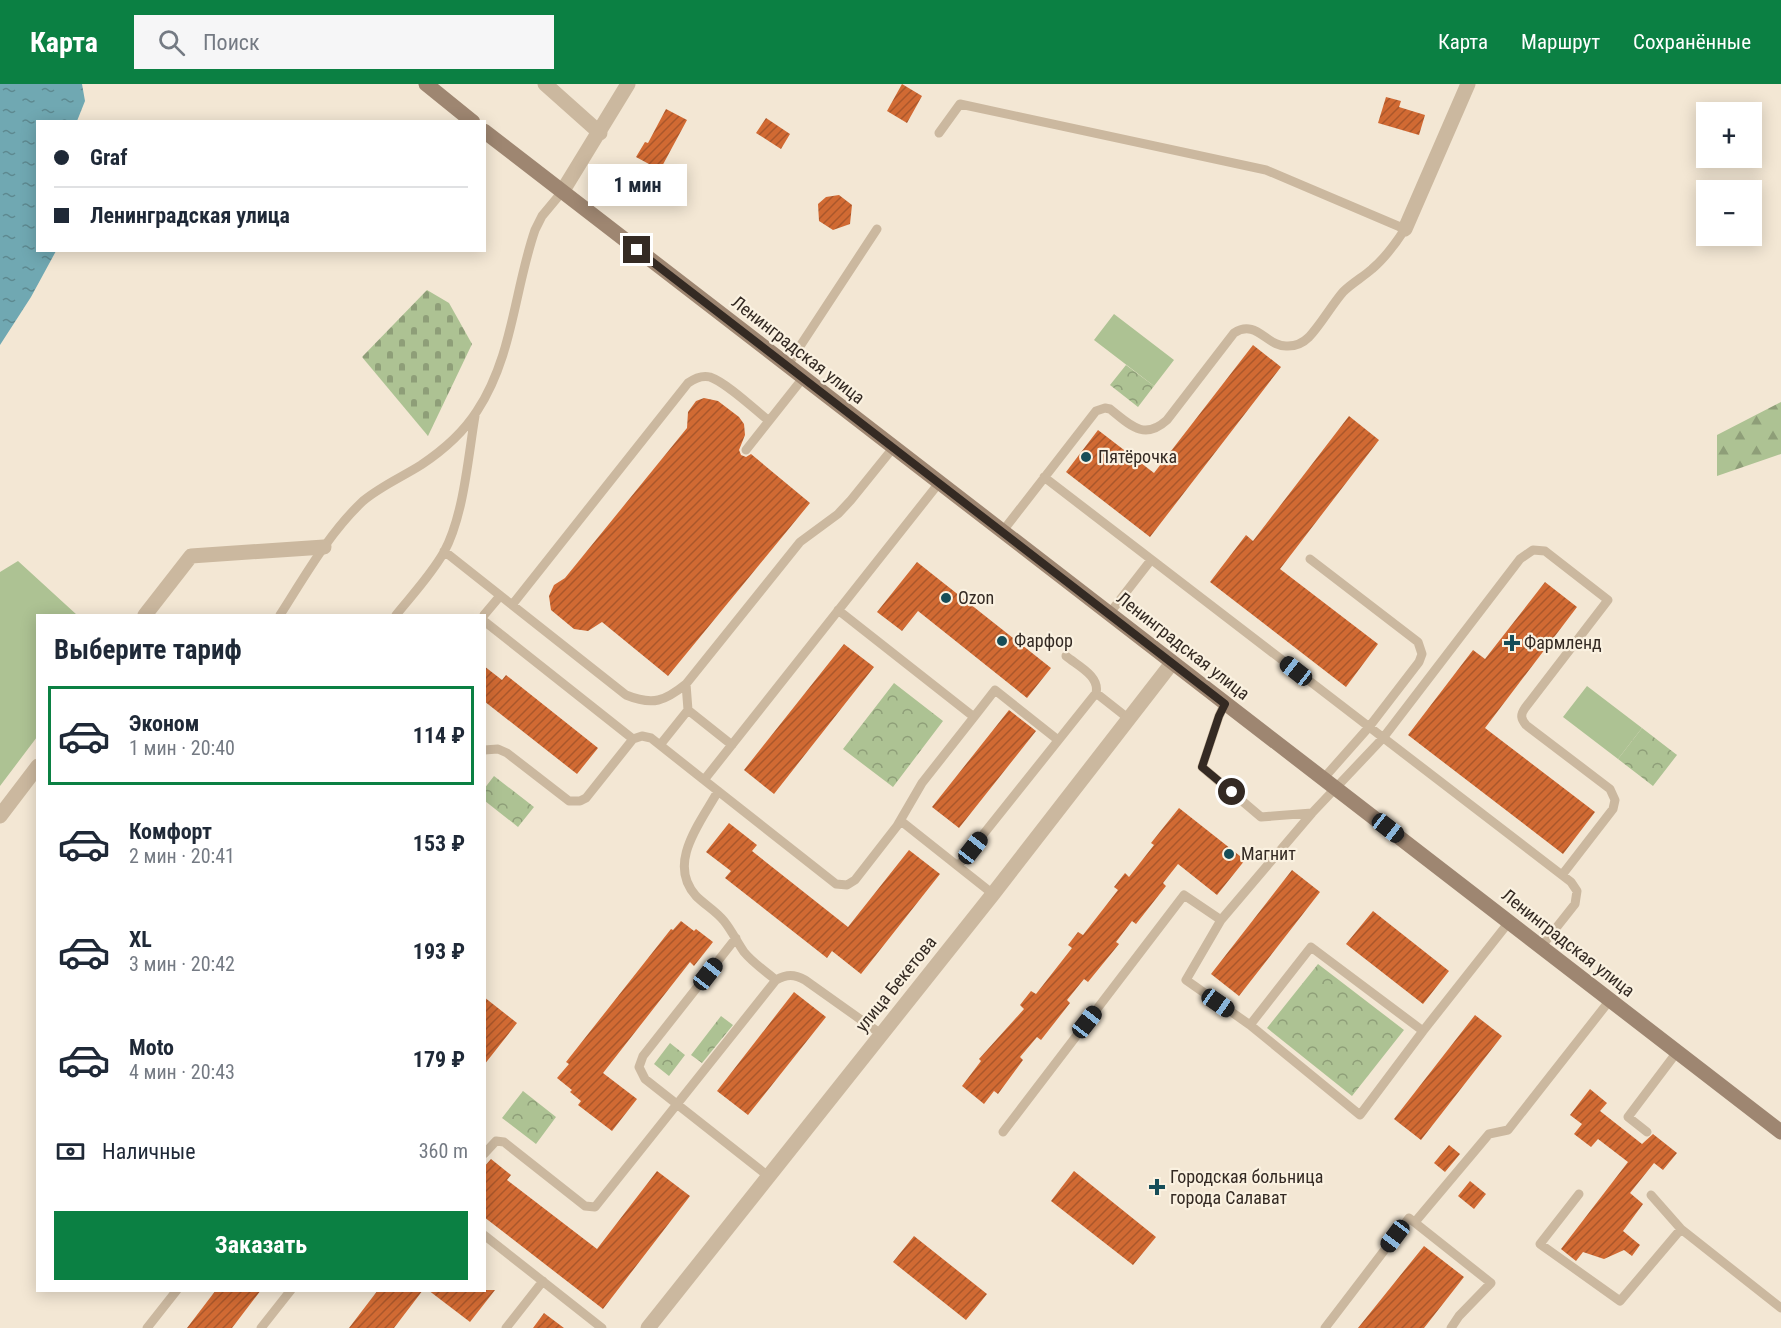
<!DOCTYPE html>
<html lang="ru">
<head>
<meta charset="utf-8">
<style>
  :root { --surface:#fff; --page:#f6f6f7; --text:#1f2937; --muted:#747a83; --line:#e0e1e3; --accent:#0b8043 }
  body { margin:0; font-family:"Roboto Condensed",sans-serif; background:var(--page); color:var(--text); height:100vh; display:flex; flex-direction:column; font-size:22px; white-space:nowrap }
  * { box-sizing:border-box; margin:0 }
  p { font-size:20px; color:var(--muted) }
  .icon { flex:none; width:33px; height:33px; fill:none; stroke:currentColor; stroke-width:2; stroke-linecap:round; stroke-linejoin:round }
  .map { position:relative; flex:1; overflow:hidden }
  .panel { position:absolute; left:36px; top:530px; width:450px; height:678px; display:flex; flex-direction:column; background:var(--surface); border-radius:0px; box-shadow:0 3px 15px #0003 }
  .panel>* { flex:none }
  .top-card { position:absolute; left:36px; top:36px; width:450px; height:132px; border-radius:0px; box-shadow:0 3px 15px #0003; display:grid; align-content:center; height:132px; padding:0 18px; background:var(--surface) }
  .controls { position:absolute; left:1696px; top:18px; display:grid; gap:12px }
  .controls a { display:grid; place-items:center; width:66px; height:66px; border-radius:0px; background:var(--surface); box-shadow:0 3px 15px #0003; font-size:30px }
  .end { position:absolute; width:27px; height:27px; margin:-14px; border:8px solid #342a23; background:#fff; box-shadow:0 0 0 3px #fff }
  .from { border-radius:50% }
  .bubble { position:absolute; height:42px; border-radius:0px; background:var(--surface); box-shadow:0 3px 15px #0003; font-size:20px; font-weight:700; line-height:42px; text-align:center }
  .car { position:absolute; width:18px; height:36px; margin:-18px -9px; border-radius:8px; box-shadow:0 0 4px 2px #0007; background:linear-gradient(#222 24%,#8ab4d8 0 40%,#222 0 76%,#8ab4d8 0 86%,#222 0) }
  .top-card b { display:flex; align-items:center; gap:21px; height:57px; font-size:22px }
  .top-card b+b { border-top:2px solid var(--line) }
  .top-card i { width:15px; height:15px; background:var(--text) }
  ul { padding:0; list-style:none }
  li { display:flex; align-items:center; gap:18px; height:99px; margin:0 12px 9px; padding:0 6px; border:3px solid transparent; border-radius:0px }
  li div { flex:1 }
  li b { display:block; font-size:22px }
  li em { font-style:normal; font-weight:700 }
  li.selected { border-color:var(--accent) }
  li>.icon { width:54px; height:54px; stroke-width:1.5 }
  h2 { padding:0 18px; font-size:27px; line-height:72px }
  .pay { display:flex; align-items:center; gap:15px; height:66px; padding:0 18px; font-size:22px }
  .pay p { margin-inline-start:auto }
  .primary-button { display:flex; gap:12px; margin-top:auto; padding:12px 18px }
  .primary-button a { flex:1; height:69px; border-radius:0px; background:var(--accent); color:#fff; font-size:24px; font-weight:700; line-height:69px; text-align:center }
  header { display:flex; align-items:center; gap:36px; box-sizing:border-box; height:84px; padding:0 30px; background:var(--accent); color:#fff }
  header strong { font-size:28px }
  nav { display:flex; gap:33px; margin-inline-start:auto; font-size:21px }
  .search { width:420px; height:54px; background:var(--page); display:flex; align-items:center; gap:15px; box-sizing:border-box; padding:0 21px; border-radius:0px; color:var(--muted); font-size:22px }
  .map>svg:first-child { display:block }
  .forest { fill:url(#forest-firs) }
  .cemetery { fill:url(#cemetery-stones) }
  .park { fill:url(#park-crowns) }
  .garden { fill:#adc293 }
  .water { fill:url(#water-ripples) }
  .building { fill:url(#building-hatch) }
  .lines { fill:none; stroke-linecap:round; stroke-linejoin:round }
  .lane { stroke:#cbb89f; stroke-width:9 }
  .street { stroke:#cbb89f; stroke-width:15 }
  .secondary { stroke:#9e8671; stroke-width:15 }
  .route { stroke:#342a23; stroke-width:8 }
  .poi-dot { fill:#164d58; stroke:#faf1e0; stroke-width:2 }
  .labels { text-anchor:middle; stroke-width:4.5; stroke-linejoin:round; paint-order:stroke }
  .street-label { font-size:18px; fill:#342a23; stroke:#faf1e0 }
  .poi-label { font-size:18px; fill:#342a23; stroke:#faf1e0; text-anchor:start }
</style>
</head>
<body>
<header>
<strong>Карта</strong>
<div class="search"><svg class="icon" aria-label="search" viewBox="0 0 24 24"><circle cx="10" cy="10" r="6"/><path d="M15 15l6 6"/></svg>Поиск</div>
<nav><a>Карта</a><a>Маршрут</a><a>Сохранённые</a></nav>
</header>
<div class="map">
<svg width="1781" height="1244" viewBox="0 0 1781 1244">
  <defs>
    <pattern id="forest-firs" width="22" height="20" patternUnits="userSpaceOnUse" patternTransform="scale(1.5)"><rect width="22" height="20" fill="#adc293"/><path d="M5 1l3.5 6h-7zM16 11l3.5 6h-7z" fill="#8e9e78"/></pattern>
    <pattern id="cemetery-stones" width="16" height="16" patternUnits="userSpaceOnUse" patternTransform="scale(1.5)"><rect width="16" height="16" fill="#adc293"/><path d="M2 7V4a2 2 0 0 1 4 0v3zM10 15v-3a2 2 0 0 1 4 0v3z" fill="#8e9e78"/></pattern>
    <pattern id="park-crowns" width="20" height="18" patternUnits="userSpaceOnUse" patternTransform="scale(1.5)"><rect width="20" height="18" fill="#adc293"/><path d="M2 6a3 3 0 1 1 6 0M12 15a3 3 0 1 1 6 0" fill="none" stroke="#8e9e78"/></pattern>
    <pattern id="water-ripples" width="26" height="14" patternUnits="userSpaceOnUse" patternTransform="scale(1.5)"><rect width="26" height="14" fill="#70a8b2"/><path d="M2 4q2-2 4 0t4 0M15 11q2-2 4 0t4 0" fill="none" stroke="#5d8990"/></pattern>
    <pattern id="building-hatch" width="6" height="6" patternUnits="userSpaceOnUse" patternTransform="scale(1.5)"><rect width="6" height="6" fill="#d16a33"/><path d="M-1 1l2-2M0 6l6-6M5 7l2-2" fill="none" stroke="#aa572b"/></pattern>
  </defs>
  <rect width="100%" height="100%" fill="#f3e7d4"/>
  <!-- forest -->
  <path class="forest" d="M1781,318v52l-64,22v-41z"/>
  <!-- cemetery -->
  <path class="cemetery" d="M427,206l22,13 23,41 -44,92 -66,-79z"/>
  <!-- park -->
  <path class="park" d="M1126,281l28,21 -16,21 -28,-22z
    M894,599l49,38 -50,66 -50,-38z
    M1642,644l35,27 -24,31 -35,-27z
    M494,692l40,31 -16,20 -33,-26 -1,-12z
    M1318,880l86,66 -52,66 -85,-68z
    M721,932l12,9 -31,38 -11,-8z
    M670,959l15,12 -16,21 -15,-12z
    M523,1007l33,26 -20,27 -34,-26z"/>
  <!-- garden -->
  <path class="garden" d="M1114,230l60,46 -20,26 -60,-46z
    M18,477l59,54h-39l-1,122 -37,49v-214z
    M1587,602l55,42 -24,31 -55,-42z"/>
  <!-- water -->
  <path class="water" d="M0,0h82l3,17 -8,20 -39,1v128l18,1 -25,46 -31,48z"/>
  <!-- building -->
  <path class="building" d="M902,0l20,12 -15,27 -20,-12z
    M1386,13l15,4 -2,6 26,8 -6,20 -41,-12z
    M666,25l21,11 -27,50 -24,-13 9,-15 3,1z
    M766,34l24,16 -9,15 -25,-16z
    M839,111l13,10 -2,19 -17,6 -14,-9 -1,-17 8,-7z
    M1253,261l28,22 -131,170 -84,-65 32,-42 56,43z
    M704,314l14,3 21,16 5,7 1,11 -6,15 2,5 5,2 5,-3 59,49 -142,173 -66,-54 -14,9 -14,-2 -23,-19 -2,-14 5,-11 11,-7 122,-150 1,-16 8,-11z
    M1349,332l30,24 -99,129 98,75 -32,43 -136,-105 36,-47 7,6z
    M917,478l134,106 -24,30 -109,-87 -16,20 -25,-19z
    M1545,498l32,25 -92,121 110,84 -32,42 -155,-119 65,-85 12,9z
    M844,560l30,23 -100,127 -30,-24z
    M484,582l18,14 4,-5 92,73 -21,26 -93,-73z
    M1009,626l27,21 -77,97 -27,-21z
    M1179,724l66,52 -28,35 -39,-31 -15,19 3,3 -30,38 -4,-3 -16,21 3,2 -31,38 -4,-3 -17,21 3,3 -29,37 -4,-3 -17,20 3,3 -25,34 -4,-3 -10,13 -22,-18 19,-25 -2,-2 45,-50 -4,-4 11,-14 5,3 36,-46 -4,-3 10,-13 5,3 35,-45 -4,-3 11,-14 4,4 25,-32 -3,-2z
    M729,739l28,22 -5,6 96,76 61,-77 31,24 -79,100 -29,-23 -5,7 -102,-80 6,-7 -25,-19z
    M1292,786l28,22 -81,104 -28,-22z
    M1373,827l76,60 -26,33 -77,-60z
    M681,837l13,10 2,-2 17,13 -19,24 -4,-4 -87,111 34,26 -25,32 -34,-26 3,-4 -11,-9 2,-2 -15,-12 12,-14 -3,-2 105,-133 2,1z
    M794,908l32,25 -78,98 -31,-24z
    M484,913l33,26 -33,42z
    M1475,931l27,21 -81,104 -27,-21z
    M1590,1005l17,14 -7,8 42,33 11,-10 24,19 -14,17 -9,-7 -24,30 13,11 -20,27 17,14 -8,11 -8,-6 -20,9 -21,-7 -7,9 -15,-12 67,-87 -30,-23 -7,8 -17,-13 8,-10 -12,-9z
    M1449,1061l11,9 -15,18 -11,-9z
    M491,1075l20,16 -4,5 90,69 60,-78 33,25 -87,113 -119,-92v-50z
    M1074,1087l82,66 -23,28 -82,-64z
    M1470,1097l16,13 -12,15 -16,-13z
    M914,1152l73,58 -21,26 -73,-58z
    M1424,1162l40,31 -40,51h-66z
    M216,1206h45l-29,38h-45z
    M378,1206h45l-29,38h-45z
    M428,1206h67l-25,32z
    M544,1229l20,15h-31z"/>
  <g class="lines">
    <!-- lane -->
    <path class="lane" d="M939,49l21,-29 306,66 139,59c-9,14 -20,29 -33,40 -9,8 -20,14 -29,23 -12,14 -21,31 -34,45 -5,5 -13,9 -21,9 -21,2 -31,-28 -54,-13l-67,87c-23,21 -37,5 -57,-11l-5,-1 -9,3 -94,121
      M787,282l90,-137
      M746,366l57,-72
      M1044,393l527,405 6,9 -2,13 -34,43
      M939,399l-235,297 132,104 11,1 8,-5 42,-54 25,-43 52,-66
      M444,467l182,144c27,11 39,6 60,-11l114,-142 38,-28 13,-14 42,-52
      M1310,475l108,83 4,12 -3,8 -50,65 -46,52
      M512,521l176,-222c7,-5 14,-8 22,-6 17,6 44,32 59,44
      M838,526l136,107 21,-27 63,50
      M1109,530l42,-54
      M280,531c25,-39 49,-82 83,-114 18,-15 39,-24 58,-36 21,-14 42,-32 56,-54 36,-55 37,-120 58,-181l7,-14 20,-24
      M396,531c16,-20 35,-40 48,-63 20,-37 24,-95 31,-136
      M484,531l16,-19
      M484,537l149,118
      M1066,572c12,10 34,20 30,37l33,26
      M686,600l2,26
      M1225,619l-6,13 -17,51 59,50 51,-4
      M660,661l28,-35 44,35
      M484,666l14,-1 9,4 62,48h11l6,-3 47,-59 9,-3 9,2 53,42
      M718,707c-17,31 -52,72 -22,105 9,9 20,15 28,25 8,10 13,21 20,31 9,11 21,19 32,28
      M901,737l92,73
      M958,782l138,-173
      M736,854l-93,118 -4,11 6,12 123,97
      M1250,941l-64,-45 35,-60 91,-107 71,-75 137,-179 13,-9 12,1 63,49 -83,108c-5,7 -4,11 1,17l84,64 5,11 -2,9 -51,66
      M1423,947l-112,-84 -61,78 110,90 63,-84 86,-109
      M1003,1048l181,-237 37,25
      M1647,1048l-19,-15 49,-65
      M484,1070l12,-13 8,1 81,64 10,1 181,-227c11,-6 18,-6 29,0l76,54
      M1579,1110l-39,50 80,57 61,-72
      M1651,1111l30,34 100,79
      M1415,1138l74,-88 19,-4 102,-130
      M484,1151l118,93
      M147,1244l30,-38
      M261,1244l30,-38
      M506,1244l37,-47
      M1325,1244l84,-110 82,65 -32,33 -8,12"/>
    <!-- street -->
    <path class="street" d="M545,0l55,49
      M562,108l66,-108
      M1405,145l63,-145
      M145,531l46,-59 133,-9
      M0,732l38,-50
      M648,1244l345,-434 179,-231"/>
    <!-- secondary -->
    <path class="secondary" d="M426,0l47,38
      M484,47l1297,1001"/>
  </g>
  <g class="lines">
    <!-- route -->
    <path class="route" d="M637,166l588,454 -6,12 -17,51 30,25"/>
  </g>
  <!-- markers -->
  <g class="poi-dot">
    <circle cx="1086" cy="373" r="6"/>
    <circle cx="946" cy="514" r="6"/>
    <circle cx="1002" cy="557" r="6"/>
    <path d="M1509 550h6v6h6v6h-6v6h-6v-6h-6v-6h6z"/>
    <circle cx="1229" cy="770" r="6"/>
    <path d="M1154 1094h6v6h6v6h-6v6h-6v-6h-6v-6h6z"/>
  </g>
  <g class="labels">
    <!-- street labels -->
    <g class="street-label">
      <text transform="translate(798 266) rotate(38)" y="6">Ленинградская улица</text>
      <text transform="translate(1183 562) rotate(38)" y="6">Ленинградская улица</text>
      <text transform="translate(1568 859) rotate(38)" y="6">Ленинградская улица</text>
      <text transform="translate(896 900) rotate(-51)" y="6">улица Бекетова</text>
    </g>
    <!-- poi labels -->
    <g class="poi-label">
      <text x="1098" y="379">Пятёрочка</text>
      <text x="958" y="520">Ozon</text>
      <text x="1014" y="563">Фарфор</text>
      <text x="1524" y="565">Фармленд</text>
      <text x="1241" y="776">Магнит</text>
      <text x="1170" y="1099">Городская больница<tspan x="1170" dy="21">города Салават</tspan></text>
    </g>
  </g>
</svg>
<div class="controls">
<a>+</a>
<a>−</a>
</div>
<i class="end from" style="left:1232px;top:708px"></i>
<i class="end" style="left:637px;top:166px"></i>
<div class="bubble" style="left:588px;top:80px;width:99px">1 мин</div>
<i class="car" style="left:1296px;top:587px;rotate:308deg"></i>
<i class="car" style="left:1388px;top:744px;rotate:128deg"></i>
<i class="car" style="left:973px;top:764px;rotate:38deg"></i>
<i class="car" style="left:708px;top:890px;rotate:38deg"></i>
<i class="car" style="left:1218px;top:919px;rotate:125deg"></i>
<i class="car" style="left:1087px;top:938px;rotate:38deg"></i>
<i class="car" style="left:1395px;top:1152px;rotate:217deg"></i>
<div class="top-card">
<b><i class="from"></i>Graf</b>
<b><i></i>Ленинградская улица</b>
</div>
<section class="panel">
<h2>Выберите тариф</h2>
<ul>
<li class="selected"><svg class="icon" aria-label="car" viewBox="0 0 24 24"><path d="M5 17H2v-5l4-1 3-4h7l3 4 3 1v5h-3M9 17h6M6 11h13"/><circle cx="7" cy="17" r="2"/><circle cx="17" cy="17" r="2"/></svg><div><b>Эконом</b><p>1 мин · 20:40</p></div><em>114 ₽</em></li>
<li><svg class="icon" aria-label="car" viewBox="0 0 24 24"><path d="M5 17H2v-5l4-1 3-4h7l3 4 3 1v5h-3M9 17h6M6 11h13"/><circle cx="7" cy="17" r="2"/><circle cx="17" cy="17" r="2"/></svg><div><b>Комфорт</b><p>2 мин · 20:41</p></div><em>153 ₽</em></li>
<li><svg class="icon" aria-label="car" viewBox="0 0 24 24"><path d="M5 17H2v-5l4-1 3-4h7l3 4 3 1v5h-3M9 17h6M6 11h13"/><circle cx="7" cy="17" r="2"/><circle cx="17" cy="17" r="2"/></svg><div><b>XL</b><p>3 мин · 20:42</p></div><em>193 ₽</em></li>
<li><svg class="icon" aria-label="car" viewBox="0 0 24 24"><path d="M5 17H2v-5l4-1 3-4h7l3 4 3 1v5h-3M9 17h6M6 11h13"/><circle cx="7" cy="17" r="2"/><circle cx="17" cy="17" r="2"/></svg><div><b>Moto</b><p>4 мин · 20:43</p></div><em>179 ₽</em></li>
</ul>
<div class="pay"><svg class="icon" aria-label="cash" viewBox="0 0 24 24"><path d="M3 7h18v10H3z"/><circle cx="12" cy="12" r="2"/></svg>Наличные<p>360 m</p></div>
<div class="primary-button"><a>Заказать</a></div>
</section>
</div>
</body>
</html>
